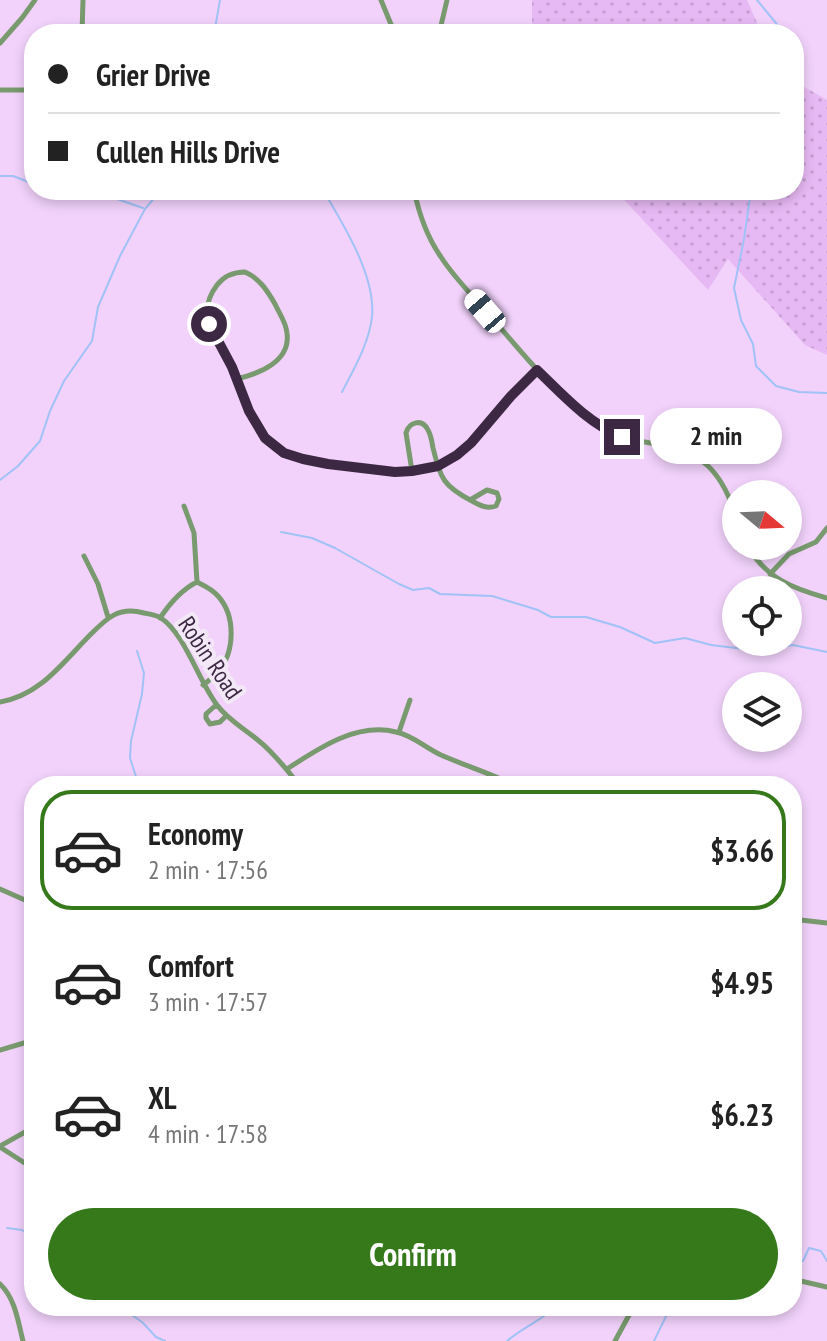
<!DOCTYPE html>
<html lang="en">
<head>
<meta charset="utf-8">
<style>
  :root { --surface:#fff; --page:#f6f6f6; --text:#222; --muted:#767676; --line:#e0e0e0; --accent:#35791b }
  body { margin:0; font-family:"PT Sans Narrow",sans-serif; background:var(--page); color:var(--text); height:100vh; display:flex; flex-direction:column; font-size:30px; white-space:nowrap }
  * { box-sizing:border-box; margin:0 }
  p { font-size:26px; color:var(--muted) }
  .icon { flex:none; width:44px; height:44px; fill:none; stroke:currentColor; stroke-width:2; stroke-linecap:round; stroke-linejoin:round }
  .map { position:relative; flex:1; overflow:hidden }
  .drawer { position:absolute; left:24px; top:776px; width:778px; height:540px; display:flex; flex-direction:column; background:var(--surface); border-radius:32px; box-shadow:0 4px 12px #0003 }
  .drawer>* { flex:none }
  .top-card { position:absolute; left:24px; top:24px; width:780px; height:176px; border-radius:32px; box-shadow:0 4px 12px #0003; display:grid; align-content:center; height:176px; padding:0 24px; background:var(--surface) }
  .needle { width:52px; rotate:109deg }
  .buttons { position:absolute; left:722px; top:480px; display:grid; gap:16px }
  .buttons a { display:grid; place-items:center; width:80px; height:80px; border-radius:50%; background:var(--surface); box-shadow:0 4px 12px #0003; font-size:40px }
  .end { position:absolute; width:36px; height:36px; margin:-18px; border:10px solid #3d2843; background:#fff; box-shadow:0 0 0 4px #fff }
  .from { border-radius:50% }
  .bubble { position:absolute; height:56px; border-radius:28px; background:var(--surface); box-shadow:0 4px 12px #0003; font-size:26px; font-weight:800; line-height:56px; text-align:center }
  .car { position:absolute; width:24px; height:48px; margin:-24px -12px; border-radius:10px; box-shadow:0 0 6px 2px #0007; background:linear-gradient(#fff 24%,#345 0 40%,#fff 0 76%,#345 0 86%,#fff 0) }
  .top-card b { display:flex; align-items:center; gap:28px; height:76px; font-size:30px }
  .top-card b+b { border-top:2px solid var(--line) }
  .top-card i { width:20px; height:20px; background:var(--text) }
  ul { padding:14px 0 0; list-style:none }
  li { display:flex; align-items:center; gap:24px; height:120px; margin:0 16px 12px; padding:0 8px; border:4px solid transparent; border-radius:32px }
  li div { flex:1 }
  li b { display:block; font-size:30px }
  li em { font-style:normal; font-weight:800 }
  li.current { border-color:var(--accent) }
  li>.icon { width:72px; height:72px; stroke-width:1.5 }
  .cta { display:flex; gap:16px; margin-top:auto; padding:16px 24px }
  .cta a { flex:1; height:92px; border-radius:48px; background:var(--accent); color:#fff; font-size:32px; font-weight:800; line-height:92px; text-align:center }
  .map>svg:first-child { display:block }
  .grass { fill:url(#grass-dots) }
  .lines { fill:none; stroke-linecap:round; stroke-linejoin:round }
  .stream { stroke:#a0c2f7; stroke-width:2 }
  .street { stroke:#789a6e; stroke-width:5 }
  .route { stroke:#3d2843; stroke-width:10 }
  .labels { text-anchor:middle; stroke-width:8; stroke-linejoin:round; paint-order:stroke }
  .street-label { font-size:24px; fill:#3d2843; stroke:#f3e8f6 }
</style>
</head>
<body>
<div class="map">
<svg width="827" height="1341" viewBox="0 0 827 1341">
  <defs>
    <pattern id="grass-dots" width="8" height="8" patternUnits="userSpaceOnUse" patternTransform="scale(2)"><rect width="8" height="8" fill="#e7b9f4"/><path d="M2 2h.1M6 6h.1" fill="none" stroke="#c79fd2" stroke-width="1.8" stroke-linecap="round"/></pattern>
  </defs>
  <rect width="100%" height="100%" fill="#f2d2fb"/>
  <!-- grass -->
  <path class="grass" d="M532,0h215l15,34h-230z
    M794,81l33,19v255l-22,-10 -77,-86 -20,31 -93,-100h179z"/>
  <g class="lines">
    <!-- stream -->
    <path class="stream" d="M757,0l28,34
      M214,34l6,-34
      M0,176h13l21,8
      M50,190l29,6 35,2 29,10
      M323,190c20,34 53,86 49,127 -3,26 -18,52 -30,75
      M751,190l-7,49 -10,49 7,32 12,24 3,22 20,20 23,6 28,1
      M0,480l18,-14 22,-25 10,-30 14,-30 28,-40 6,-34 22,-51 25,-47 16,-19
      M281,532l31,6 23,10 64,36 14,6 16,-2 11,6 52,2 46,14 13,7h35l34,10 35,16 30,-5 26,7 33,4h20l29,-4 34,7
      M137,651l7,22 -2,21 -11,47 -1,17 9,28
      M369,781l41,5
      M7,1228l15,2 12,8
      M792,1261h11l6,-13 12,3 6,10
      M119,1306l23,16 14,15 9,4
      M507,1341c16,-14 35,-21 50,-35
      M654,1341l17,-35"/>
    <!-- street -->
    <path class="street" d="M381,0l14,34
      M82,34l1,-34
      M439,34l8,-34
      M0,43l22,-25 13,-18
      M0,90h34
      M414,190c5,24 13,47 27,67 14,22 34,41 51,61 34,39 68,83 112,110 16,10 34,13 52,16 47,7 65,28 80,71
      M245,272c14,6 22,18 30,32 4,9 11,18 12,29 4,29 -29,41 -51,46 -3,-8 -6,-16 -10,-24 -12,-24 -30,-42 -9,-70 7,-9 16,-13 28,-13z
      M236,379c8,23 19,53 39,68 25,20 138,32 167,17 30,-16 47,-43 69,-68 9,-9 18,-17 26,-26
      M412,471l-6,-38c3,-11 16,-15 22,-3 3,5 4,12 5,18 8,31 10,38 39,53 9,5 15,8 24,5l3,-7 -2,-6 -10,-3 -17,10
      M184,506l10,27 3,49
      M748,546c17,32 46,43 79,52
      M84,556l14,28 10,33
      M770,574l19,-20 27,-12 11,-14
      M160,618c10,-15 21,-28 37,-36 8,4 15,7 21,14 18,20 17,56 0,76 -4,5 -10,9 -15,13
      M0,702c41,-7 63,-40 91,-68 16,-16 28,-28 53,-21 5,1 12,2 17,5 24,16 38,64 56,87 11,15 28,24 42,36 16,13 28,29 41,45
      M216,705l-10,9v4l4,6 10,-2 6,-6
      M399,732l11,-32
      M287,769c32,-21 70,-47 109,-37 16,3 30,16 45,23 25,11 51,19 75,31
      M283,786l10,-8
      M0,889l34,15
      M792,919l35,4
      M0,1050l34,-10
      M0,1146l34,-19
      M0,1147l34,22
      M792,1279l35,8
      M0,1284c15,14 18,37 23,57
      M615,1341l19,-35"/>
  </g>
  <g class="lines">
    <!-- route -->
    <path class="route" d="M209,324l23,43 17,44 16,27 19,15 19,6 25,5 67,8 17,-1 26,-5 19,-11 14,-12 40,-47 26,-26c26,25 51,53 85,67"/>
  </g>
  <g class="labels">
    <!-- street labels -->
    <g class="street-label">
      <text transform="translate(210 658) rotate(56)" y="8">Robin Road</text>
    </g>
  </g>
</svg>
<div class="buttons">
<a><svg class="needle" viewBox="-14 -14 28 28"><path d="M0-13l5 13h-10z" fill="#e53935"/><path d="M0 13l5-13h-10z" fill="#767676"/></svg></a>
<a><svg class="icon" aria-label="locate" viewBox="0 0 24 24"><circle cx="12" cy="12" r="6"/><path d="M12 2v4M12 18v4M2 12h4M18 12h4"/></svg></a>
<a><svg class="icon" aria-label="layers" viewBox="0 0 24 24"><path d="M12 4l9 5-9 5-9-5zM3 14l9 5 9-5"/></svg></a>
</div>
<i class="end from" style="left:209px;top:324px"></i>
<i class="end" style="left:622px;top:437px"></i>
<div class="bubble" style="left:650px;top:408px;width:132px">2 min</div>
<i class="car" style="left:485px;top:311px;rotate:319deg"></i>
<div class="top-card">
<b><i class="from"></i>Grier Drive</b>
<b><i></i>Cullen Hills Drive</b>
</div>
<section class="drawer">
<ul>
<li class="current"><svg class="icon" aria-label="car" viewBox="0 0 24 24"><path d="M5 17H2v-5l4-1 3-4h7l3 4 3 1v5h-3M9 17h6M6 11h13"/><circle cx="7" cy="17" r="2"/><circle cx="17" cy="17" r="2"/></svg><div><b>Economy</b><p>2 min · 17:56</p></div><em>$3.66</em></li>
<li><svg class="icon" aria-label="car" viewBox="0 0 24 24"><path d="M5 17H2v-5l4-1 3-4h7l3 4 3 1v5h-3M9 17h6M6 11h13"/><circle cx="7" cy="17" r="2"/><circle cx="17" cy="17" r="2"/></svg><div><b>Comfort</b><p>3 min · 17:57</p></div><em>$4.95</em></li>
<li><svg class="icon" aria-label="car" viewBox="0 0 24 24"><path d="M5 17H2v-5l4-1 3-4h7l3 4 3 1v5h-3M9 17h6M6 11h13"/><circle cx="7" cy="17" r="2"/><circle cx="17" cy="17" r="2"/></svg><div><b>XL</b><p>4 min · 17:58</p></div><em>$6.23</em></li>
</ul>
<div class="cta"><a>Confirm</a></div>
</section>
</div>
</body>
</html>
